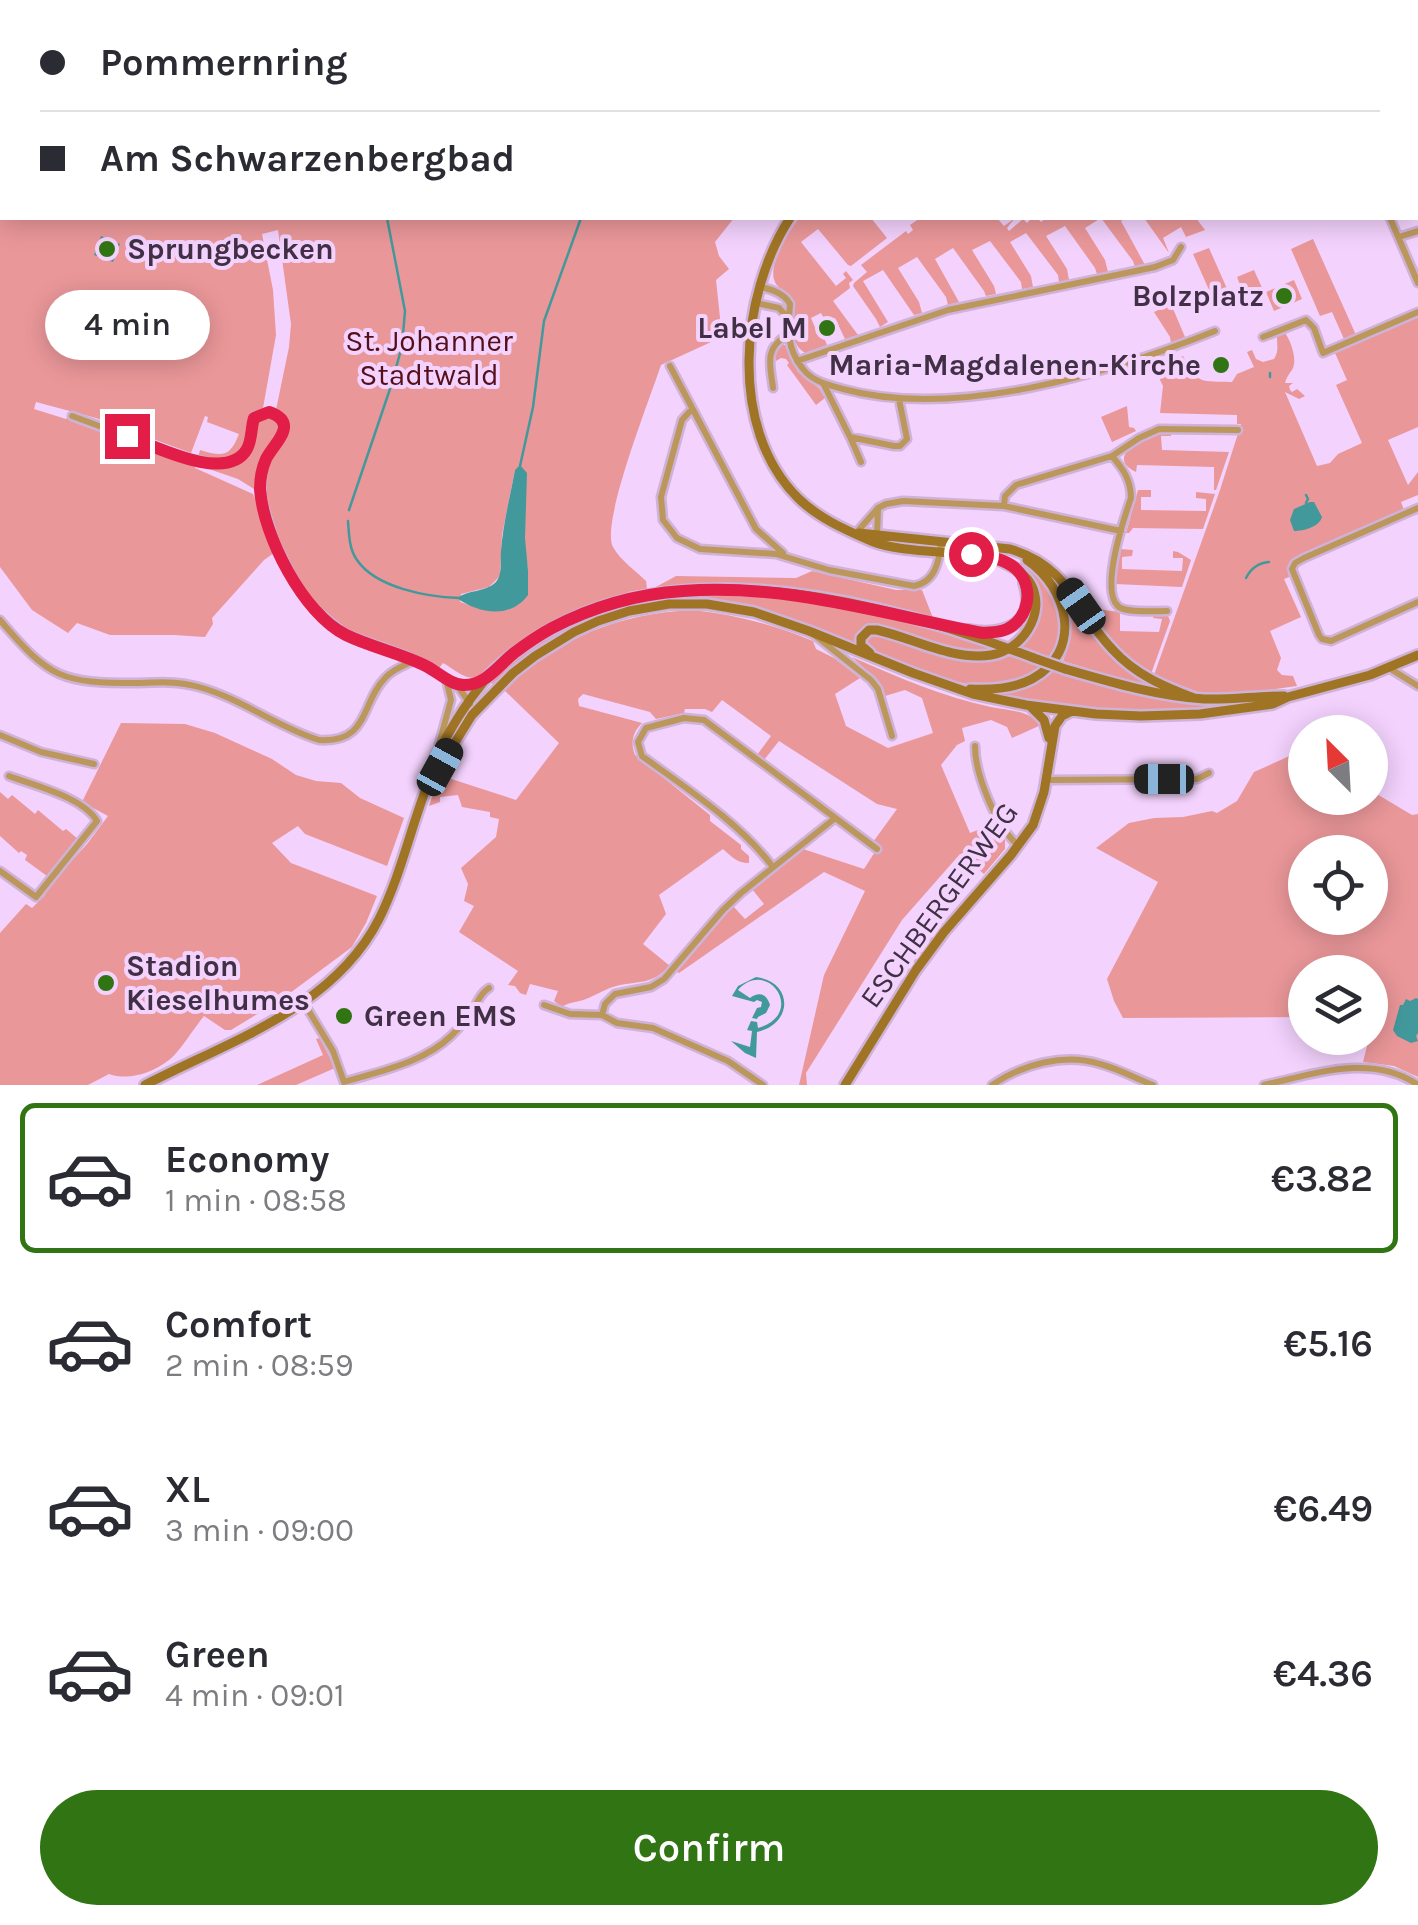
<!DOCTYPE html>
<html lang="en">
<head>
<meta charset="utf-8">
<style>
  :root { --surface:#fff; --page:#f2f2f3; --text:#2b2b33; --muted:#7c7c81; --line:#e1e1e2; --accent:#307413 }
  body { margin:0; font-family:Karla,sans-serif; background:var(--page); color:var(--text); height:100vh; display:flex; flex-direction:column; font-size:38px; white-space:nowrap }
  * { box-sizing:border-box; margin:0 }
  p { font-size:32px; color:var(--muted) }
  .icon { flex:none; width:55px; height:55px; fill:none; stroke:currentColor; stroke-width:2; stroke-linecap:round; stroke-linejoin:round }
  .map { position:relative; height:1085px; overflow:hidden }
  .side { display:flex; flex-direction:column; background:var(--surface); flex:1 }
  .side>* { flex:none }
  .hud { position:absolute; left:0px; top:0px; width:1420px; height:220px; box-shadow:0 5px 25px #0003; display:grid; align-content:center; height:220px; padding:0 40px; background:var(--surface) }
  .needle { width:65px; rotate:336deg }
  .fabs { position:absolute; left:1288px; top:715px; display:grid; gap:20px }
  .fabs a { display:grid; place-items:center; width:100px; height:100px; border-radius:50%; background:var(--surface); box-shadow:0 5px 25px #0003; font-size:50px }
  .end { position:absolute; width:45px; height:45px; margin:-22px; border:12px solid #e11d48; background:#fff; box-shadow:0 0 0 5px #fff }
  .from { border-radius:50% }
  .bubble { position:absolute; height:70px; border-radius:35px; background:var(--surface); box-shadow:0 5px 25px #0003; font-size:32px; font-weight:600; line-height:70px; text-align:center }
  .car { position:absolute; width:30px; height:60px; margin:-30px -15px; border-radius:12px; box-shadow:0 0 8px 2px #0007; background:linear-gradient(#222 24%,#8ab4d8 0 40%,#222 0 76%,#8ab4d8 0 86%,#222 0) }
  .hud b { display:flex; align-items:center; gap:35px; height:95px; font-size:38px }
  .hud b+b { border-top:2px solid var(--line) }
  .hud i { width:25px; height:25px; background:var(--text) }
  ul { padding:18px 0 0; list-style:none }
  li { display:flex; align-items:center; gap:30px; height:150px; margin:0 20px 15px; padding:0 20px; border:5px solid transparent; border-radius:15px }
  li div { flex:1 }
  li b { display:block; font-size:38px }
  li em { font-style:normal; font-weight:600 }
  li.active { border-color:var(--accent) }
  li>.icon { width:90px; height:90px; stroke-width:1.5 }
  .cta { display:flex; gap:20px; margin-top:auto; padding:20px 40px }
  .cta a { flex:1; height:115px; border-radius:60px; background:var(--accent); color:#fff; font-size:40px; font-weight:600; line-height:115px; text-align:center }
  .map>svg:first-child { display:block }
  .green { fill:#ea9799; fill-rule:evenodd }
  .water { fill:#42999c }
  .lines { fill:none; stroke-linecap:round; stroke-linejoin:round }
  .stream { stroke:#42999c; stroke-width:2.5 }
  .street-casing { stroke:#cfb2d8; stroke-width:11 }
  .secondary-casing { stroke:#cfb2d8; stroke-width:14 }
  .street { stroke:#bc975b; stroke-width:6 }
  .secondary { stroke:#a07425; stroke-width:9 }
  .secondary-bridge-casing { stroke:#cfb2d8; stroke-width:14; stroke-linecap:butt }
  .secondary-bridge { stroke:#a07425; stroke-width:9 }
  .route { stroke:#e11d48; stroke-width:12 }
  .poi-dot { fill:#307413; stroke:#f3d2fd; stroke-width:4 }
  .labels { text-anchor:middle; stroke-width:8; stroke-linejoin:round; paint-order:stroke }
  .poi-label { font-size:30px; font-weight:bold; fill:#413045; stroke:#f3d2fd; text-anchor:start }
  .park-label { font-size:30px; fill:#550f18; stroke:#f3d2fd }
  .street-label { font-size:30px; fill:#413045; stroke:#f3d2fd }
</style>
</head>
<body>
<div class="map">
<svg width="1418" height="1085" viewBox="0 0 1418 1085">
  <rect width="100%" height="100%" fill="#f3d2fd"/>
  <!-- green -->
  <path class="green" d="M0,0h1207l-7,2h-1198v216h732l-19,24 4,14 10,13 -13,11 6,57 -61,28c-10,31 -61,159 -48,182 7,13 23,24 33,34l1,8 -19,3 -2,4c-34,8 -65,18 -94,37 -13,9 -45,41 -55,44 -11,4 -23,-8 -34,-14l-4,5c-38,-21 -85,-27 -117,-58 -23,-23 -59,-93 -57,-126 0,-7 2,-15 5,-22 9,-20 32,-34 6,-52l13,-63 2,-23 -13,-94 -16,4 11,56 3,45 -13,73 -13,11c-6,37 -14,46 -52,39l2,-8c23,7 30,7 39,-16l-32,-12 1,-5 -3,-1 -14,37 -95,-35 -60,-16 -2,7 32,10 2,-2 126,47 1,4 58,26 21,59 -10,7 -52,58 1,6 -8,13 -31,-2h-64l-33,-12 -9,10 -36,-23 -32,-43zM515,470l13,100 -6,32c-20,16 -40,7 -62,0l1,-8 28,-7 11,-11 2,-41z
    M799,218h72l16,20 -36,28 -3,-1 -30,-36 -17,13 35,44 10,-8 -3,-4 3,-3 7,9 -4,3 1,5 -17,13 25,34 -13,4 -10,-21 -9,4 -5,-9 -10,5 8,19 6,3 2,5 -22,8c-17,-11 -9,-26 -11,-44 -1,-14 -10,-15 -18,-25 -11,-16 13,-53 23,-66z
    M920,218h77l7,8 11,-8 -8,10 2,3 14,-12 4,4 3,-3 -2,-2h9l4,4 5,-4h80l-5,3 24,44 -10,2 -2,-6 -32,-43 -16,10 20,32 3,12 -11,2 -2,-6 -30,-42 -19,10 21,33 2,11 -10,2 -1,-7 -32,-42 -16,9 21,34 2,11 -11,2 -1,-7 -31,-41 -18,9 22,36 2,8 -10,2 -2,-5 -31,-43 -18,11 24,43 -11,3 -2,-8 -29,-40 -19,11 21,34 3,11 -8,2 -31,-45 -20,11 25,41 -8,5 -4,-8 -23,-33 1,-3 13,-11 -6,-7 45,-34 2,3 5,-4 -3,-5z
    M1144,218h52l9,12 -19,7 -5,-10 -18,11 6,15z
    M1313,239l43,96 -12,4 -12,-27 -12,4 -29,-67z
    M1209,248l23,52 12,-5 -7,-18 17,-7 9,20 -45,20 -25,-56z
    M1294,280l8,19 -28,12 -8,-19z
    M1171,304l14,33 -14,6 -1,-6 -16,-25z
    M1418,317v110l-30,13 20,45 10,-13v23l-17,7 3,8 -113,50 -3,9 1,8 -5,2 17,38 -31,14 11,27 -4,12 5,5 11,1 4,10 -49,7 -45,1 -49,-19 66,-185 21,-66h-4v-9l-77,-2 3,-27 -12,-25 10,4 22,-9c13,29 19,25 49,26l5,-8 17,-7 -7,-15 5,-2 4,9 7,3 11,-3c6,-9 2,-17 3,-26h8c6,8 13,28 7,37 -3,4 -6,8 -7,13h8l-4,3 1,4 2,2 5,-3 8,7 -6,3 -14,-7 32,74 13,-3 8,-9 24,-11 -26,-58 11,-5 -12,-27z
    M782,344l3,1 13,27 21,16 6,10 -9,7 -29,-40 2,-2 -3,-4 -5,-1 -5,3 -1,-7z
    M1127,406l2,21 5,1 2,3 -24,11 -11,-25z
    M266,416h7l5,4 2,14c-15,19 -22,33 -23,57l-19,-12 -35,-12c7,0 16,1 24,0 23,-3 26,-23 29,-43z
    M1171,431v5h-10l1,14 67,2 -13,38h-2v-23l-77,-2 -1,7c-36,-17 18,-40 35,-41z
    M1138,490h13v7h-10v13l65,1v-12l-10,-1v-6l19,2 -12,35 -70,-1 -4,5h-3z
    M1120,549l13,1 -1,6 -10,1v12l60,2 1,-13h-10v-7l5,1 13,8 -9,27 -67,-3z
    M1007,557c43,16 68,57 43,100l-32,-11 10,-10 9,-43 -31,-34z
    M812,571l84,19h26l11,28c-91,-24 -185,-43 -279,-30l22,-12 120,2z
    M1058,582c28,39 52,80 95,104l-1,2 -89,-27c12,-29 11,-52 -5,-79z
    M707,594c106,2 191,24 291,55l-32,1 -90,-24h-8l-10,10v12l-46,-21 -50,-17 -55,-10 -94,13 -94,50 -25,22 -5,-4c62,-62 134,-81 218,-87z
    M1089,608l31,4v19l39,1 3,-13 -9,-1 1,-5h13l3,8 -19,53c-28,-16 -45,-40 -62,-66z
    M692,610c42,4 82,15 121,31l3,8 18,9 26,20 -25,16 11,32 42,22 45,-15 -11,-35 -17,-8 -20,6 -7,-15 -26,-24c45,20 91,40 139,50 19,4 37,3 50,18l-29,13 -5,-11 -16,-7 -29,8 3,13 -8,4 -16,20 29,68 21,-8 4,8 10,7v9l-21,25 -24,-20 -58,66 -96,153 1,12h-8l25,-110 41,-84 -41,-19 -145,101 -2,-1 56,-66 12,13 19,-15 -12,-15 51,-40 61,20 14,-22 -5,-5 24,-33 -20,-5 -98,-63 -15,19 -7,-5 14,-19 -49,-36 -10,12 -7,-3h-20l-1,4 -28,6 -6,-7 -67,-18 -5,5 1,7 63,17c-9,9 -12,19 -7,32l75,60v6l31,24v4l8,7v7c-12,0 -17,-6 -26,-14l-64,46 7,19 -23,30 27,22c-20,20 -30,14 -54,20 -11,3 -20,9 -30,13 -10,4 -15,2 -24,8l-8,-6 4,-10 -28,-7 -4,11 -6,-2 -5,-7 -7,-1 10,-14 -59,-39 15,-26 -10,-5 4,-17 -7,-16 35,-31 3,-18 -9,-2v-5l-28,-5 -4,-12 -18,2v5l-11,4 10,-31 77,25 43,-57 -55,-53c54,-52 113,-76 188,-80z
    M873,634l109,26 28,-6 32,12c-45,34 -89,17 -136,-2 -15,-6 -32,-9 -40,-23z
    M1052,670l68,19 152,11c-23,3 -46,8 -70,11 -69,7 -150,-2 -218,-17l49,-11z
    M121,723l64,1 30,9 57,26 24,16 20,6 25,2 19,15 44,20 -17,48 -82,-32 -7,-8 -26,17 19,20 86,33 -11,27 -14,24 -70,52 -51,31h-6l-21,-14c-10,12 -25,37 -35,44 -17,13 -40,21 -60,14l-21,11h-88v-152l26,-29 6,4 13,-13v-5l42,-46 21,-28 -26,-14z
    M1305,749v49h65v-8l42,25 6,-1v263l-24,-11 -31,-4 11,-44 -4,-1v-45h-65v45l-182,1 -9,-17 -7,-22 51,-97 -62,-34 33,-25 25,-5 29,-1 29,-6 5,2 20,-12 17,-29zM1305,852h65v66h-65z
    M0,792l8,7 4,-4 23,19 3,-4 25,21 3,-2 12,10 -31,37 -22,-16 2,-5 -6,-4 -2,2 -19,-17z
    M320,1038l15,30 -39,17h-39l66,-30 -7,-16z"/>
  <!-- water -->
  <path class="water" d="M101,236l19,8 -7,18 -19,-7z
    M149,312l35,15 -2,7 -4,1 -3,5 -14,-4 19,10 -5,14 -40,-10z
    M520,465l7,8 -2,65 3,32v25c-17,24 -49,19 -71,3 11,-8 28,-6 38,-15 8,-8 5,-21 6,-32 2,-27 9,-54 14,-81z
    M1310,502h4l8,15c-3,10 -18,14 -28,14l-4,-11 4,-11z
    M756,977c38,5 37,47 1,55l-1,26 -11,-5 -14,-12 19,6 2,-16 -5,-1 4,-9 6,1 1,6c49,-14 10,-71 -20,-38l12,8c9,-7 17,-4 20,7l-4,8 -8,4 -1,2 -5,-1 5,-10 4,-1 1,-5 -5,-2 -3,2 -22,-6 6,-10z
    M1416,998l2,1v34l-2,3 2,5 -7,2 -14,-7 -4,-6 7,-25h3l3,-6 4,2z"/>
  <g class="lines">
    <!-- stream -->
    <path class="stream" d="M688,2l6,-2
      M1270,373v4
      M520,466l13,-59 11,-86 37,-103
      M1306,503l2,-4 -2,-4
      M349,510l42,-124 11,-40 3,-35 -18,-93
      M348,521c1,13 1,28 9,39 19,28 71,37 102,38
      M1246,578c5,-10 12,-15 23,-16"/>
    <defs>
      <path id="street" d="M1390,218l28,65
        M1399,237l19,-6
        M760,287c11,2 24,6 30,17 -2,25 -4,44 13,65 10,13 26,16 40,20 113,31 267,-16 372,-58
        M756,303l23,5 9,10
        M1263,337l43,-17 8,8 9,25 95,-41
        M797,361l151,-51 207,-43 18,-7 8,-13
        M670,366l86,163 27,24
        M824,385l26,52 44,9h6l7,-7 -8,-40
        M773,388c-3,-24 -9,-39 14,-53
        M692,409l-10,11 -21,77 2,23 14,18 23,11 76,5 53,16 85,16c21,-4 25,-24 27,-43
        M72,416l114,42 31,6 21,-5 9,-9 7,-33 15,-5c10,2 14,8 15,18l-19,31 -3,10 -1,26 13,44 19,38 14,21 11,12 27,22 61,22 23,11 28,18 13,19
        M851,439l10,23
        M1112,456c11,13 19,24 19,42 -7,20 -32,94 -12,109 8,6 37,4 48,4
        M1004,506l1,-10 11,-11 96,-29 27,-18 20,-9 79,1
        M1418,508l-114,50 -9,5 -3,6 27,66 3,4 9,2 87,-39
        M856,533l22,-25 8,-4 17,-3 101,5 117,25
        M877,534l1,-24
        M0,620c50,59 61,63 138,63 21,-1 41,-2 61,4 43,12 78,40 120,53 51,3 41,-37 67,-63 7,-8 19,-12 29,-17
        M813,634l58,46 7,9 14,47
        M1389,668l29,18
        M458,685h13l13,-5
        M0,735l41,17 53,12
        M439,744l12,-44 -5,-21
        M975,746c0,28 21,81 43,99
        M1046,780l151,-1 12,-6
        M773,867c-34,-45 -86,-78 -131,-111l-4,-14 8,-14 38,-10 20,2 173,129
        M0,871l36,26 61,-76c-14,-24 -62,-35 -88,-45
        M304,1003l29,48 11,31
        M544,1005l26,9 32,1 15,8 36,5 75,33 35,24
        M602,1015l3,-11 10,-10 36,-7 13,-8 59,-69 18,-17 93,-74
        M344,1082c36,-11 79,-19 107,-46 7,-7 15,-15 20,-24 7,-9 8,-18 18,-24
        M992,1085c31,-21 72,-32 108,-21 19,5 35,14 53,21
        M1264,1085c50,-11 108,-32 154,0"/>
      <path id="secondary" d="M1342,2l4,-2
        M790,218c-50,77 -62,211 8,280 20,20 48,32 73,43 32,13 86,9 122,17 14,5 30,13 38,26 16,30 -10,67 -40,71 -38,6 -78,-17 -114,-25h-8l-8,8v7l9,8
        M859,533l151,16c61,18 64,61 103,101 23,25 50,36 81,48
        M968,630c34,6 70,-5 56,-47
        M1065,669c45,13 92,27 139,30 27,1 53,-3 80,-3
        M970,689c21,1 43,0 62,-10 52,-28 36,-91 -5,-119
        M1030,706l14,14 5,18
        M429,781l6,-6 37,-60 41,-42 22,-17 39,-24 24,-11 31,-10 40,-7h38l47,8 55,19 104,42 60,21 53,11 70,9 45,2 59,-2 73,-10 15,-7 82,-22 48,-20
        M145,1085c84,-44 188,-76 234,-166 22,-44 32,-93 50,-138v-10c15,-32 33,-63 56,-91 14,-17 35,-31 53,-43 143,-91 350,-35 496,21
        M845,1085l71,-115 28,-38 67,-77 22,-30 11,-33 11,-66 7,-10 8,-4"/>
    </defs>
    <!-- street casing -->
    <use href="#street" class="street-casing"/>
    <!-- secondary casing -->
    <use href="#secondary" class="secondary-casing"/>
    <!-- street -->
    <use href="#street" class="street"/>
    <!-- secondary -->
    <use href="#secondary" class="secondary"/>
    <defs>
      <path id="secondary-bridge" d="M1034,658l31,11"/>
    </defs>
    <!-- secondary-bridge casing -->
    <use href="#secondary-bridge" class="secondary-bridge-casing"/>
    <!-- secondary-bridge -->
    <use href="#secondary-bridge" class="secondary-bridge"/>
  </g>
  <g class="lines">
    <!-- route -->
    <path class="route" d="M127,436c27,10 100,48 120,13 5,-9 4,-22 7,-31l15,-6c31,11 6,30 -3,47 -4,9 -6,19 -6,30 3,46 43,125 86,146 25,12 53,18 78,30 13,6 26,20 40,20 22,0 35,-20 50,-32 12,-9 25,-18 38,-25 40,-21 86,-34 131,-37 103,-8 200,23 300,42 8,-1 16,0 24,-4 22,-11 28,-42 9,-60 -12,-11 -30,-13 -45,-15"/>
  </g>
  <!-- markers -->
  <g class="poi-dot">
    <circle cx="107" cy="249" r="10"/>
    <circle cx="1284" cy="296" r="10"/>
    <circle cx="827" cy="328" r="10"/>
    <circle cx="1221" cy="365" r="10"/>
    <circle cx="106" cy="983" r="10"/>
    <circle cx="344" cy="1016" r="10"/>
  </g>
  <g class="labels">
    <!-- poi labels -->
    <g class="poi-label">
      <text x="127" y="259">Sprungbecken</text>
      <text x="1264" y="306" text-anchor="end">Bolzplatz</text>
      <text x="807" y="338" text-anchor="end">Label M</text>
      <text x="1201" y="375" text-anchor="end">Maria-Magdalenen-Kirche</text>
      <text x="126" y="976">Stadion<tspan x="126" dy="34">Kieselhumes</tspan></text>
      <text x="364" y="1026">Green EMS</text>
    </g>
    <!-- park labels -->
    <g class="park-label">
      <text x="429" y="351">St. Johanner<tspan x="429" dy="34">Stadtwald</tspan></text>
    </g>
    <!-- street labels -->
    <g class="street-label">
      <text transform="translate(939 905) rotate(-54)" y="10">ESCHBERGERWEG</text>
    </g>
  </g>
</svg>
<div class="fabs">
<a><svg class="needle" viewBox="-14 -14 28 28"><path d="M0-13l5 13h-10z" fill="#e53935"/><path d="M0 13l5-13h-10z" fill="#7c7c81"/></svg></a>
<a><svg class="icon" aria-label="locate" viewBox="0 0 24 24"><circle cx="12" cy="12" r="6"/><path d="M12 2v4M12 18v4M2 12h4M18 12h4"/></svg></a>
<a><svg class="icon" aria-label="layers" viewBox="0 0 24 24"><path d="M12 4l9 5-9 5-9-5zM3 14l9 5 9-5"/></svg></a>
</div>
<i class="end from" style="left:971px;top:554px"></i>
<i class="end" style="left:127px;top:436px"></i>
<div class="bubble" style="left:45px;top:290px;width:165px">4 min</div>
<i class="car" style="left:1081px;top:606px;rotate:325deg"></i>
<i class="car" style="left:440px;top:767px;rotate:29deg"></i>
<i class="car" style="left:1164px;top:779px;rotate:270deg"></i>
<div class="hud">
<b><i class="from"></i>Pommernring</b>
<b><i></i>Am Schwarzenbergbad</b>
</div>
</div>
<section class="side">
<ul>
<li class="active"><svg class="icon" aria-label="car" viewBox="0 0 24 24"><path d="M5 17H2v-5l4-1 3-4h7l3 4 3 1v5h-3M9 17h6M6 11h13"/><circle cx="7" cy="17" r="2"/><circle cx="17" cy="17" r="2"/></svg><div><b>Economy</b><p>1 min · 08:58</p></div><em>€3.82</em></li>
<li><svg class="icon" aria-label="car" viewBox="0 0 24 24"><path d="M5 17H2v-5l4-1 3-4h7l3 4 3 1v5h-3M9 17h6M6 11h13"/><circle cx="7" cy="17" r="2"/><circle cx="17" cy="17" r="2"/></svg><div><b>Comfort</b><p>2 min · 08:59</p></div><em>€5.16</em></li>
<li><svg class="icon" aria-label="car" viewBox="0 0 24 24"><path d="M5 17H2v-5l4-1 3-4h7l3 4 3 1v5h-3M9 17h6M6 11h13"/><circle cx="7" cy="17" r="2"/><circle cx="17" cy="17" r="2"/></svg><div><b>XL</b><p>3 min · 09:00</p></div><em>€6.49</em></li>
<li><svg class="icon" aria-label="car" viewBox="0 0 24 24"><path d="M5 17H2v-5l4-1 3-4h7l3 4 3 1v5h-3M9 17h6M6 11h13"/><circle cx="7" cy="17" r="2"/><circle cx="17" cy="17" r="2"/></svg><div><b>Green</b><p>4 min · 09:01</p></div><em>€4.36</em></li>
</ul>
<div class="cta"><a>Confirm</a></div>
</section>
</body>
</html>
